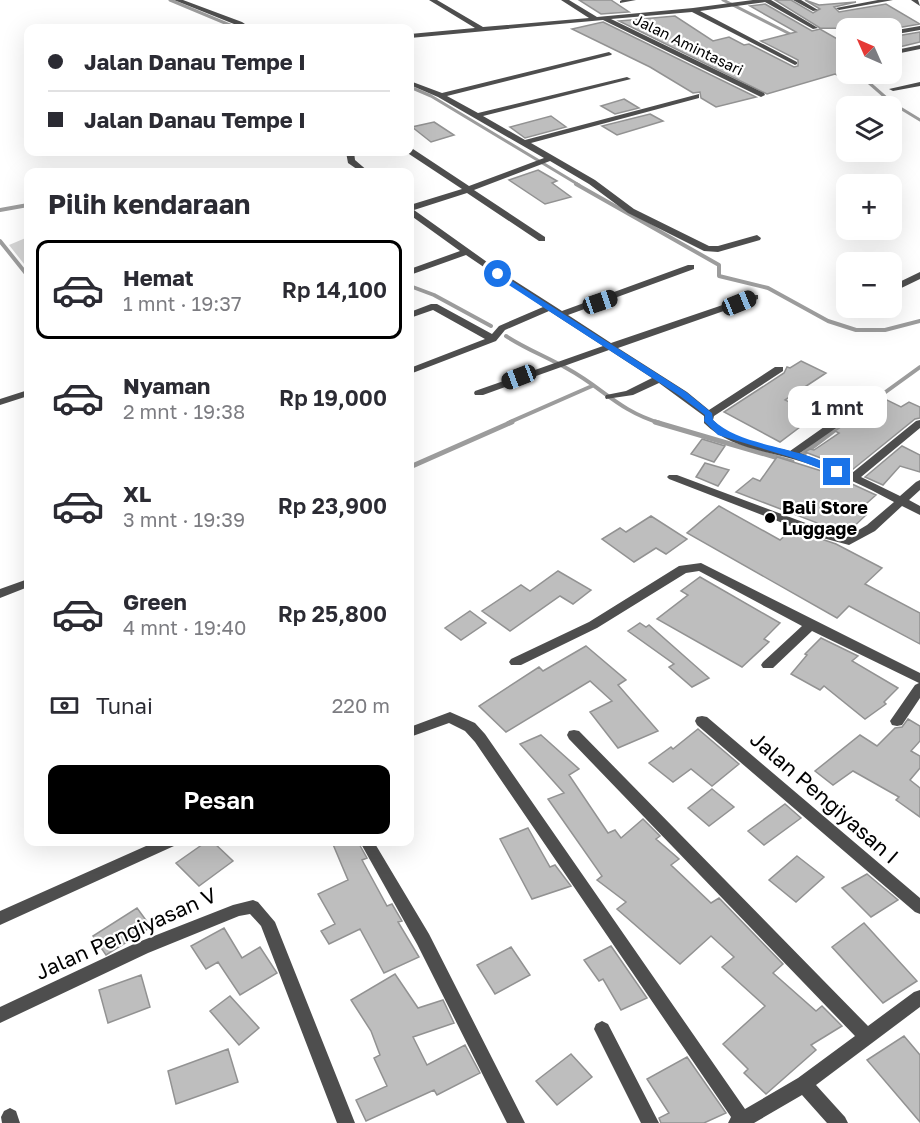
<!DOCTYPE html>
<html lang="id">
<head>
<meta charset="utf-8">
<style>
  :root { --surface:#fff; --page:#f2f2f3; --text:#2b2b33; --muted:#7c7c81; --line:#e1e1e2; --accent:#000 }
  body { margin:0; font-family:"Golos Text",sans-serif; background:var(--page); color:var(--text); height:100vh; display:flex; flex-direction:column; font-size:22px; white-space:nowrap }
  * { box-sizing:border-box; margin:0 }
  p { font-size:20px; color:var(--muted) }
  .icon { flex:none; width:33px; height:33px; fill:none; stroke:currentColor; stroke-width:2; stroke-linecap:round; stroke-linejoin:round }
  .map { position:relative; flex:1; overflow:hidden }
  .drawer { position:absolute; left:24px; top:168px; width:390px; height:678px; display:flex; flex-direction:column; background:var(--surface); border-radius:12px; box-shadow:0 6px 24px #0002 }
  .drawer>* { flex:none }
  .banner { position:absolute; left:24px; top:24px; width:390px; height:132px; border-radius:12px; box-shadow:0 6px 24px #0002; display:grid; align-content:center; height:132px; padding:0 24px; background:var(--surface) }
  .needle { width:39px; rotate:315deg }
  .tools { position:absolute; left:836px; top:18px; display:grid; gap:12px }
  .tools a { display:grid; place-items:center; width:66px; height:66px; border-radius:12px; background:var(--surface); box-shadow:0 6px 24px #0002; font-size:30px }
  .end { position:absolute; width:27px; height:27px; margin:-14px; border:8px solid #1a73e8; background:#fff; box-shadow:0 0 0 3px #fff }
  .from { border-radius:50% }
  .bubble { position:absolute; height:42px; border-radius:12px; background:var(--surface); box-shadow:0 6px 24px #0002; font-size:20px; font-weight:600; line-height:42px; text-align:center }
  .car { position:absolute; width:18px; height:36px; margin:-18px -9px; border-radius:8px; box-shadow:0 0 4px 2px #0007; background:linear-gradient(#222 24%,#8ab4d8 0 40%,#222 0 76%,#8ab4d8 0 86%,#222 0) }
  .banner b { display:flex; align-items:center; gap:21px; height:57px; font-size:22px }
  .banner b+b { border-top:2px solid var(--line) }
  .banner i { width:15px; height:15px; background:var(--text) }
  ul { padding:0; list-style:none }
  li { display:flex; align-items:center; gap:18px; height:99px; margin:0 12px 9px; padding:0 12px; border:3px solid transparent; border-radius:12px }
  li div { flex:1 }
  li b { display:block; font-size:22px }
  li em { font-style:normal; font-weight:600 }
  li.current { border-color:var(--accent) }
  li>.icon { width:54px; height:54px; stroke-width:1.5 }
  h2 { padding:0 24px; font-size:27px; line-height:72px }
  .pay { display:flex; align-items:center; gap:15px; height:66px; padding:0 24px; font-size:22px }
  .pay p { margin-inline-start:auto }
  .primary-button { display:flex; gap:12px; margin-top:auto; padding:12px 24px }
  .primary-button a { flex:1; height:69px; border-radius:12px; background:var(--accent); color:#fff; font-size:24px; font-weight:600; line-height:69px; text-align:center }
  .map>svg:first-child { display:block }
  .green { fill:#d5d5d5 }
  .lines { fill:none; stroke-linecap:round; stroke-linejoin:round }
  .stream-far2 { stroke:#9c9c9c; stroke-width:3 }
  .stream-far1 { stroke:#9c9c9c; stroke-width:4 }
  .stream { stroke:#9c9c9c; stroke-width:5 }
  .building { fill:#bebebe; stroke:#929292; stroke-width:1.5 }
  .street { fill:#4e4e4e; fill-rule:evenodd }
  .route { fill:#1a73e8 }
  .poi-dot { fill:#000; stroke:#fff; stroke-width:2 }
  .labels { text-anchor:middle; stroke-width:4.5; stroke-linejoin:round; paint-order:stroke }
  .far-street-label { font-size:15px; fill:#000; stroke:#fff }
  .poi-label { font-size:18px; font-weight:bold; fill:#000; stroke:#fff; text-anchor:start }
  .near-street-label { font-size:21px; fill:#000; stroke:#fff }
</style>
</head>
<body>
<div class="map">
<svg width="920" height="1123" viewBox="0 0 920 1123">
  <rect width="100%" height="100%" fill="#fff"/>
  <!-- green -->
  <path class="green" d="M28,237v32l-19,-24z"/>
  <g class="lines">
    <!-- stream-far2 -->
    <path class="stream-far2" d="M170,0l67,28
      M723,0l71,36
      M859,74l33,29 28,17
      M410,87l21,9 148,89"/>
    <!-- stream-far1 -->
    <path class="stream-far1" d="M576,184l143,81v11l49,12 60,33 28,9h29l35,-9
      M0,210l28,-5
      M0,241l28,35
      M410,286l24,9 57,31
      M506,336c20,13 41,21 62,33 35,19 51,42 92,54
      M869,404l51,-37
      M508,423l84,-37"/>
    <!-- stream -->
    <path class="stream" d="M655,422l137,40
      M803,454l42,-32
      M410,467l102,-45"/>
  </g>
  <!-- building -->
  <path class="building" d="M579,0h32l18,12 -28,2z
    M775,0h16l22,13 7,-4 -15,-9 14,5 37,-3 -22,5 5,5 47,-8 34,20 -29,5 -71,-1z
    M765,4l47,27 8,-2 26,15v35l-11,-5 -68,20 -148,-73 56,-5 38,25 16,-4 15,8 5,-1 45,23 4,-1v-6l-37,-19 35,-9 -46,-26z
    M603,22l153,75 -40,10 -15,-9 -1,-6 -7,1 -43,-26 -78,-38z
    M920,32v10l-29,7v-12z
    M624,99l15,9 -24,6 -14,-8z
    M650,114l13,7 -46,14 -15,-9z
    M551,116l15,11 -41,11 -15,-11z
    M434,122l20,13 -23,7 -19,-15z
    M538,170l19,11 -5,2 19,14 -26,7 -36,-24z
    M801,361l25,12 -41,27 31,15 -36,27 -56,-30 60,-39 3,-6 3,1z
    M855,392l24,11 6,-4 16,8 8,-5 11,5v11l-5,1 -63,51 -47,-18 5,-3 4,1 25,-17 -4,-2 16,-11v-6l-10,-1 -17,12 -6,-4z
    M702,439l23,7 -11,16 -23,-8z
    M902,446l18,9v17l-20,-6 -17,19 -18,-8z
    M777,457l51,16 48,22 -18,16 8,4 -20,19 -110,-42 17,-14 7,3z
    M705,463l24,7 -11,16 -22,-9z
    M719,506l61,34 12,-11 44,15 46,24 -17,16 55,29v31l-71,-38 -12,12 -150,-85z
    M651,516l36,23 -21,15 -10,-6 -22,14 -32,-23 18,-11 6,4z
    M558,571l33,19 -18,14 -13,-8 -50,35 -28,-20 39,-26 9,6z
    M700,577l80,46 -16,16 5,3 -27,25 -85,-48 31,-24 -7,-4z
    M470,611l16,12 -25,17 -16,-12z
    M640,623l6,4 3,-2 60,53 -17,9 -23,-20 5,-3 -46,-33z
    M821,638l37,18 -6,5 46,27 -14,14 2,2 -21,15 -41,-33 -4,4 -29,-16 16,-19 -2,-1z
    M586,646l40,34 -8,5 40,46 -40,17 -28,-36 22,-11 -22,-20 -84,51 -27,-26 60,-39 4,4z
    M908,719l12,7v15l-9,10 9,5v12l-10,12 10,8v29l-24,-17 3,-3 -46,-26 -20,14 -18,-14 45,-36 17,11 18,-18 7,-1z
    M698,729l41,35 -27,22 -21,-17 -18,13 -24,-19 22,-16 2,2z
    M541,735l38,34 -10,6 39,58 7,-3 6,8 22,-19 17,17 -4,3 23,20 -8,6 40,38 8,-5 64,66 -10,9 43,38 6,-5 20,20 -31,19 5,5 -50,44 -22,-21 4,-4 -25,-25 42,-38 -43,-39 12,-10 -23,-21 -31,28 -63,-55 9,-7 -29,-22 5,-4 -54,-77 16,-6 -44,-49z
    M712,789l22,18 -25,19 -21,-18z
    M785,804l16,14 -37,27 -16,-14z
    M528,828l22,39 5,-2 16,21 -39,13 -32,-60z
    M206,842h7l20,19 -34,25 -23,-23z
    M332,842h26l9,16 -5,2 25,46 5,-2 10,17 -4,1 21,35 -35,16 -24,-44 -31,15 -8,-13 14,-7 -17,-30 30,-14z
    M797,856l27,21 -28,25 -27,-22z
    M867,874l31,26 -27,17 -29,-29z
    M137,908l14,19 -45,28 -13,-19z
    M864,923l53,58 -34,22 -51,-56z
    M224,928l18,30 18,-11 17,26 -37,22 -22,-33 -12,7 -15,-23z
    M611,946l36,52 -26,12 -18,-31 -4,2 -15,-21z
    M511,947l19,28 -35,19 -18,-29z
    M395,974l23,34 25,-8 11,23 -41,14 14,28 38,-20 15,28 -43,22 -3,-5 -68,31 -10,-21 31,-14 -13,-28 6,-3 -9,-24 -20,-31z
    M141,975l9,32 -42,16 -9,-33z
    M230,996l29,32 -20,17 -29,-34z
    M904,1036l16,19v67l-53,-62z
    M228,1049l10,33 -62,22 -8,-33z
    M571,1054l21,23 -35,28 -21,-24z
    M687,1057l39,56 -22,10h-43l-2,-5 10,-5 -22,-34z"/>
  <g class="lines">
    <!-- street -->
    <path class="street" d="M174,0h9l59,22 9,6h-7z
      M429,0h8l46,27 106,-9 -28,-18h8l28,17 96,-9 60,-8h18l47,28 -5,1 -48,-27 -65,9 97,51v2l-2,1 -103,-53 -81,7 153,74 1,2 -4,2 -158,-77 -193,18v-4l65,-6z
      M622,0h14l-16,3v-2z
      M793,0h8l17,10 -5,1z
      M878,0h15l-54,10 -3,-2z
      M911,0h7l2,6z
      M920,26v4l-29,5v-4z
      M920,45v4l-29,6v-4z
      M609,52l3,2 -1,1 -164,41 31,17 149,-36 4,2 -148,37 42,24 174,-46v4l-168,45 64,37 39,29 75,37h9l39,-11 4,3 -1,2 -42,12 -14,-1 -76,-38 -39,-29 -39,-23 -76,29 71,47v4h-6l-72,-48 -53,17 87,62 61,39 126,-46h6v4l-126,46 43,28 141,-48h6v4l-140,49 69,44 22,18 66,-43h8v4l-69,45 -1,4c20,21 50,24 77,31l51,-36h8l1,2 -1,2 -49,34 52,20 64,-52 4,-1v8l-59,49 39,19 16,-14 4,-2v10l-11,10 11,6v9l-18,-9 -27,25 -26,14 -30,-8 -150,-58 -2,-2 2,-2h8l150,56 20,6 20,-12 27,-23c-29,-16 -58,-29 -88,-39 -34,-12 -75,-13 -102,-40v-7l-45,-33 -26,12 -27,4 -1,-2 1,-2 20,-4 26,-13 -43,-28 -126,45h-8l-1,-2 1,-2 128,-45 -54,-35 -44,19 -9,11 -86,33v-6l75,-29 -52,-29 -23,8v-6l21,-8h6l55,30 7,-8 44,-19 -77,-52 -56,20v-6l50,-18 -50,-36v-10l52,-16 -56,-37h4v-3h3l56,37 75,-28 -106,-61 -28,-12v-4l32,12z
      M920,82v4l-27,5 -4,-2z
      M346,152h8l1,8 14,12h-8l-13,-9z
      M920,272v7l-29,14v-7z
      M846,307v1h13l-5,3 -7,-1 -2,-2z
      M28,390v6l-28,9v-6z
      M701,563l219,110v25l-18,27 -5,1 -5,-1 -2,-4 25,-36 4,-2 -107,-52 -39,37h-10l-2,-3 2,-3 39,-36 -103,-55 -13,2 -89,55 -76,37h-10l-2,-3 2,-3 78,-37 90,-56z
      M28,579v8l-28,11v-9z
      M450,712l25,11 10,11 260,375 53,-31 57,-42 -286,-297 -2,-4 2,-4 5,-1 5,1 289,295 46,-34 6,-2v17l-104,78 29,32 3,6h-21l-25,-28 -48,28h-26l3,-6 -256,-375 -10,-11 -16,-8 -39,14v-10z
      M702,716l5,1 213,181v16l-5,-2 -218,-187 -2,-4 2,-4z
      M155,842h21l-2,4 -174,79v-14z
      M360,842h14l55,92 96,189h-18l-90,-179z
      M253,900l5,2 17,20 80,201h-18l-76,-197 -11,-12 -11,2 -91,37 -148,70v-16l136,-64 97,-38z
      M602,1021l6,3 51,99h-18l-47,-94 2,-5z
      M10,1108l6,3 4,12h-18l-1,-6 3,-6z"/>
  </g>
  <!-- route -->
  <path class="route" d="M498,272l188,120 26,21 1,7c30,29 96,26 128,52l-7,2 -41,-16 -75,-23 -14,-14 1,-6 -25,-19 -185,-120z"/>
  <!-- markers -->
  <circle class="poi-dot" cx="770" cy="518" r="6"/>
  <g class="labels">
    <!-- far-street labels -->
    <g class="far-street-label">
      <text transform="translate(688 45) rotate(26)" y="5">Jalan Amintasari</text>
    </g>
    <!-- poi labels -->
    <g class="poi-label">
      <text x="782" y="514">Bali Store<tspan x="782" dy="21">Luggage</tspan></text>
    </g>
    <!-- near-street labels -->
    <g class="near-street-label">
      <text transform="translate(824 798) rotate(41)" y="7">Jalan Pengiyasan I</text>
      <text transform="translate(126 934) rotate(-24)" y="7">Jalan Pengiyasan V</text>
    </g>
  </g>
</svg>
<div class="tools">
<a><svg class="needle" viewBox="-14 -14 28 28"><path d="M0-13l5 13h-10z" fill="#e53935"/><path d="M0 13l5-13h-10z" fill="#7c7c81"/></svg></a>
<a><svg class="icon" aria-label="layers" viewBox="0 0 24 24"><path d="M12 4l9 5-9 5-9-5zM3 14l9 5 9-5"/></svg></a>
<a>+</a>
<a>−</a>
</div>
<i class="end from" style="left:498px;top:274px"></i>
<i class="end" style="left:837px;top:472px"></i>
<div class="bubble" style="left:788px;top:386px;width:99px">1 mnt</div>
<i class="car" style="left:600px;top:302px;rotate:71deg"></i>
<i class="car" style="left:739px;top:303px;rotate:68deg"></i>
<i class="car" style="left:519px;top:377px;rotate:249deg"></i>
<div class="banner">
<b><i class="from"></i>Jalan Danau Tempe I</b>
<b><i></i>Jalan Danau Tempe I</b>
</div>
<section class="drawer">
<h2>Pilih kendaraan</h2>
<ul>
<li class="current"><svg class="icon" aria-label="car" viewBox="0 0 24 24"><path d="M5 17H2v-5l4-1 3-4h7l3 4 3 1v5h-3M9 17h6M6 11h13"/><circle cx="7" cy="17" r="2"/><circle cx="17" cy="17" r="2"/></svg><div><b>Hemat</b><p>1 mnt · 19:37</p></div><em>Rp 14,100</em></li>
<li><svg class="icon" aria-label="car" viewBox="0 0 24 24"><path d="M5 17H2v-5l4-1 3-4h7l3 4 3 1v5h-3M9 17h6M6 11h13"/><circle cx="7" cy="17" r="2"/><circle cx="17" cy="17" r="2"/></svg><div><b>Nyaman</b><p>2 mnt · 19:38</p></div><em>Rp 19,000</em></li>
<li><svg class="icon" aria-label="car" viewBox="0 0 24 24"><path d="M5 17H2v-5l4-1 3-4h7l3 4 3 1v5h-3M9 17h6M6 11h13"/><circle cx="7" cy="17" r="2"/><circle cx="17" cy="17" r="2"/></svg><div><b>XL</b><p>3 mnt · 19:39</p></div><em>Rp 23,900</em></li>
<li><svg class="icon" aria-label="car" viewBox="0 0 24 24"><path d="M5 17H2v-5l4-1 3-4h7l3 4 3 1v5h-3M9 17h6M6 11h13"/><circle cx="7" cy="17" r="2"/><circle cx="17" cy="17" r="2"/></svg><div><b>Green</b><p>4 mnt · 19:40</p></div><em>Rp 25,800</em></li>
</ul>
<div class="pay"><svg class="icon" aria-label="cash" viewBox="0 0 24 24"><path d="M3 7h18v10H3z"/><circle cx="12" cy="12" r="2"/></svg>Tunai<p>220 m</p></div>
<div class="primary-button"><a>Pesan</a></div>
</section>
</div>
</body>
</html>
